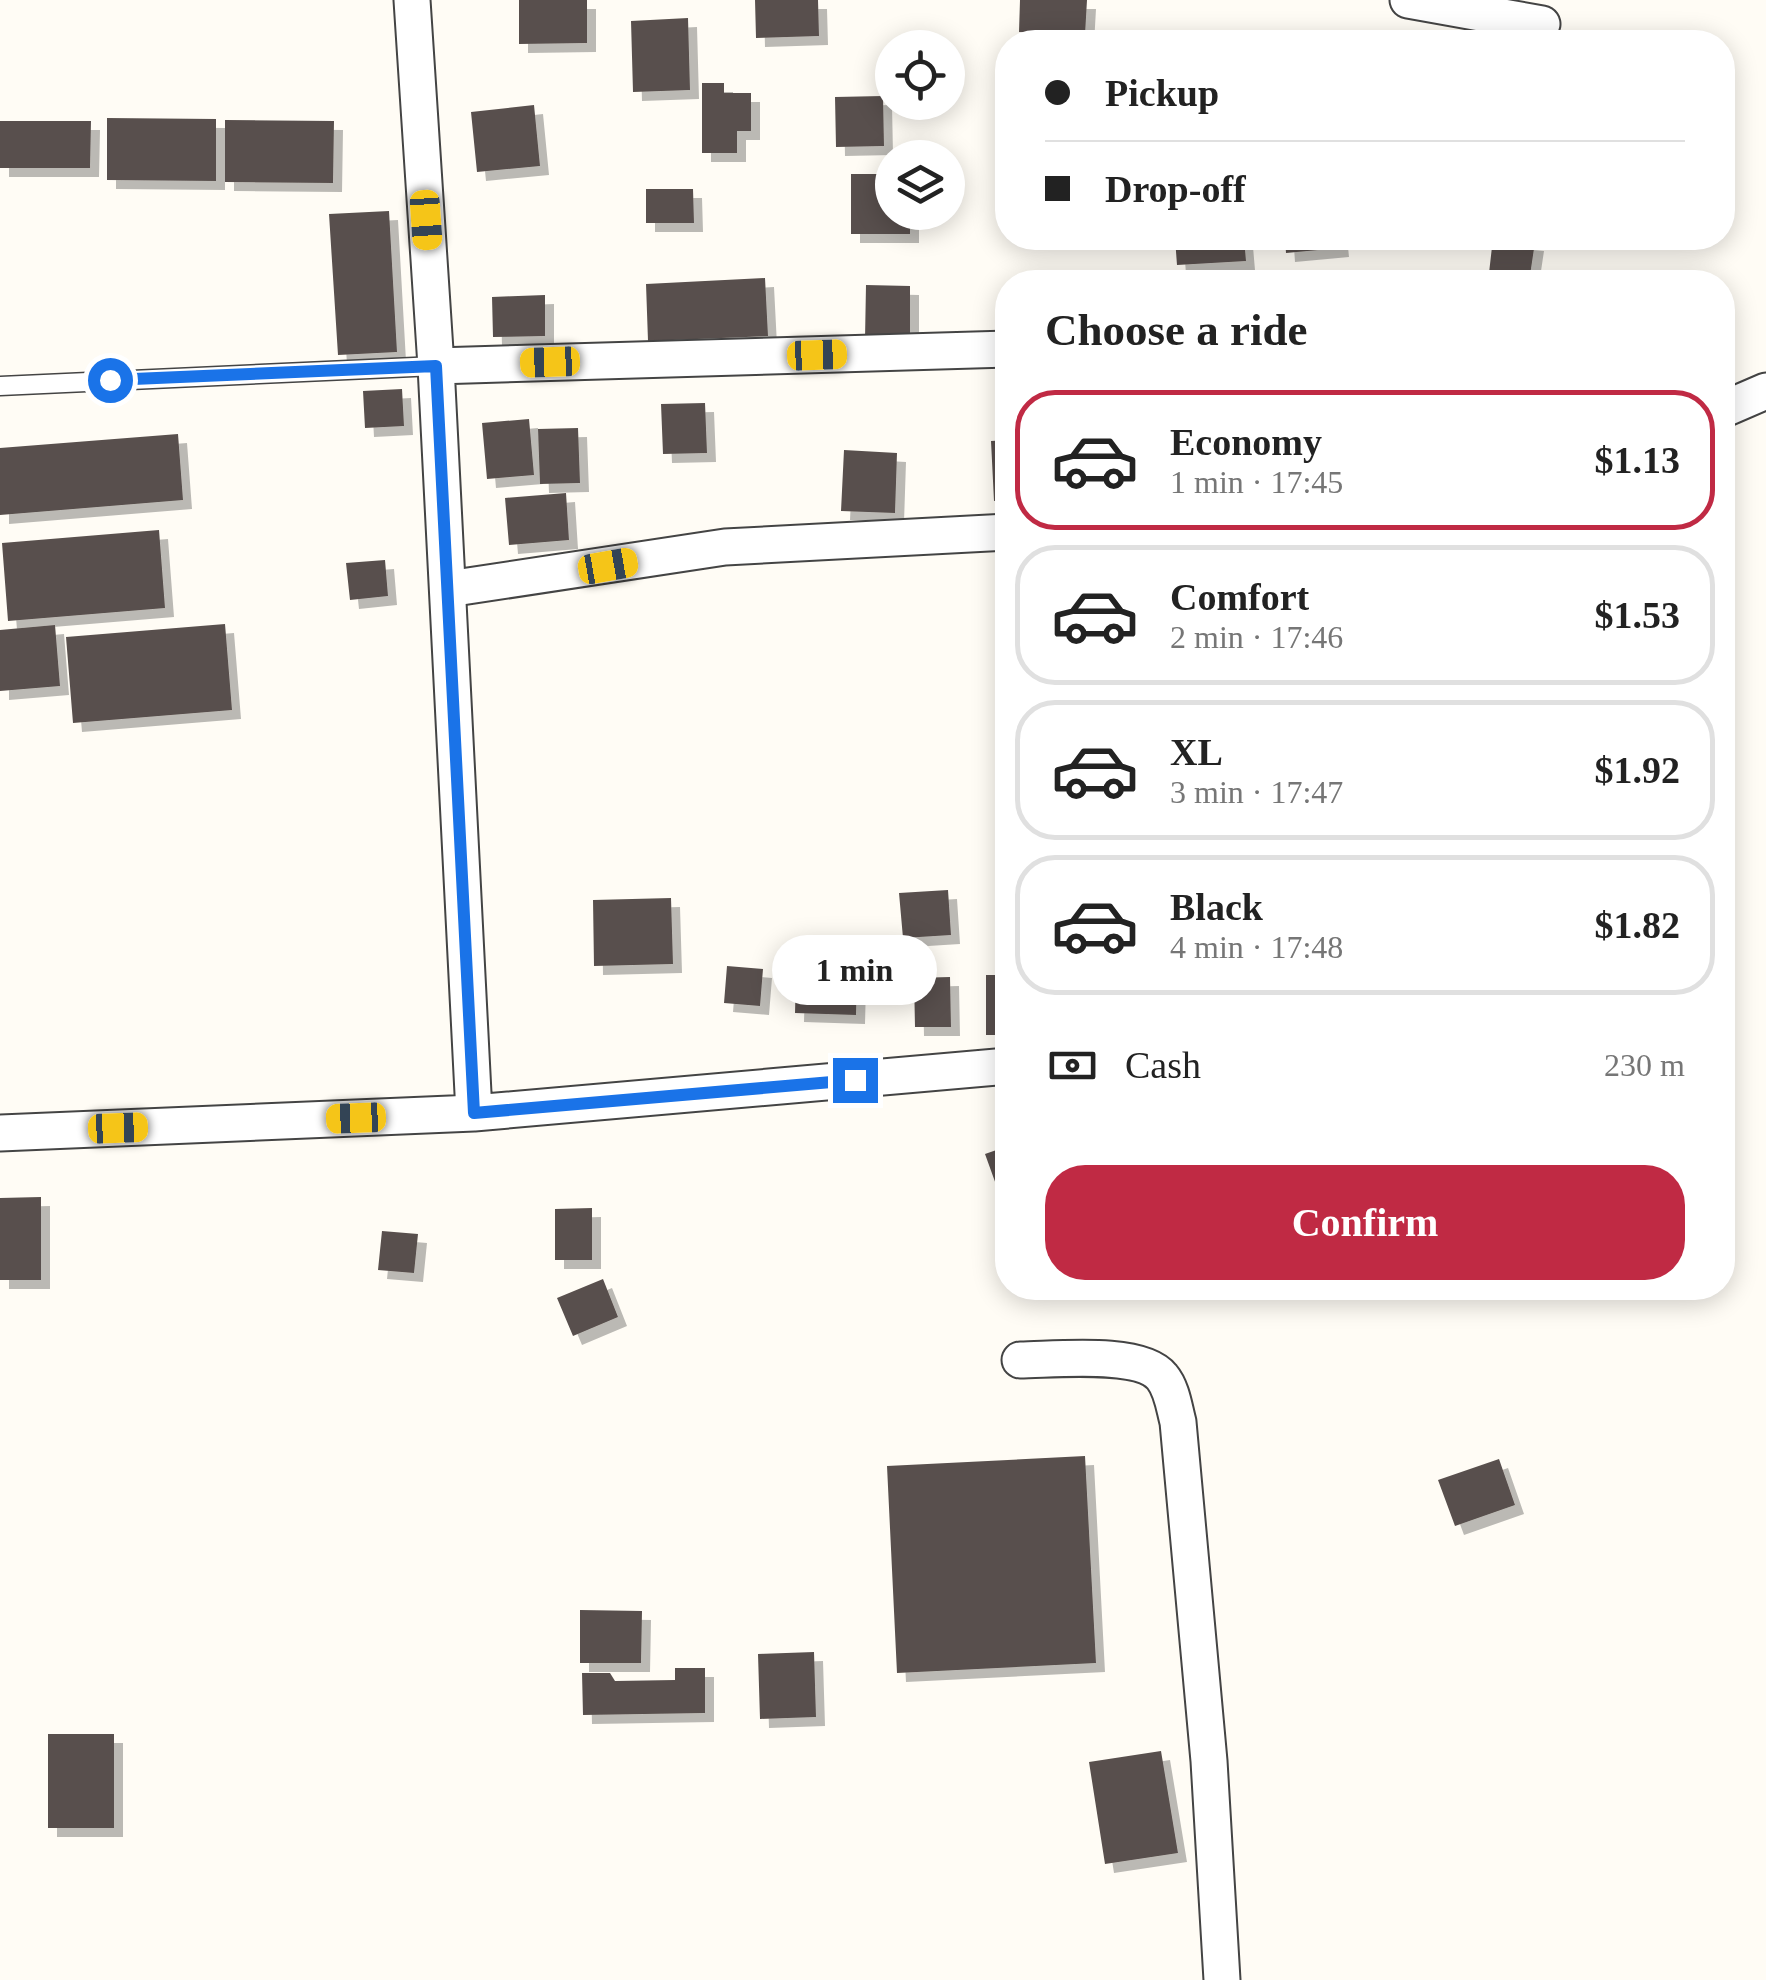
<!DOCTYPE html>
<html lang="en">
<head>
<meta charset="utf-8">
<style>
  :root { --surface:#fff; --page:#f2f2f2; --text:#222; --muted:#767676; --line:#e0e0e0; --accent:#c02a44 }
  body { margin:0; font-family:"Times New Roman",serif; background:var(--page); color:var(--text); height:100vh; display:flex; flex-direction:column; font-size:38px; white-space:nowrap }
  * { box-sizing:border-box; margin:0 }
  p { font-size:32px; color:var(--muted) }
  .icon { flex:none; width:55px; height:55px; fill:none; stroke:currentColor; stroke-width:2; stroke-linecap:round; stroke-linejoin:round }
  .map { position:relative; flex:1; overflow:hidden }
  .panel { position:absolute; left:995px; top:270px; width:740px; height:1030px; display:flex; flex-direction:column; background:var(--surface); border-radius:40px; box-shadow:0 5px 25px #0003 }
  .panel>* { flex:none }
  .guide { position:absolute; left:995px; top:30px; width:740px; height:220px; border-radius:40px; box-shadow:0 5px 25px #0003; display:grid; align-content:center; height:220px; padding:0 50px; background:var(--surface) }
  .tools { position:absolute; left:875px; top:30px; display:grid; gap:20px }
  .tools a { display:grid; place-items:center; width:90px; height:90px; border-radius:50%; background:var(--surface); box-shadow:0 5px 25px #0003; font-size:50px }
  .end { position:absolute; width:45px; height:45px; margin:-22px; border:12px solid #1a73e8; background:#fff; box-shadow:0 0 0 5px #fff }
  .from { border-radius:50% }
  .bubble { position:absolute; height:70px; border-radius:35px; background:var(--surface); box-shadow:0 5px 25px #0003; font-size:32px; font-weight:700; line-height:70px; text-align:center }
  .car { position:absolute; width:30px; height:60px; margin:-30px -15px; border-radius:12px; box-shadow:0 0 8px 2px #0007; background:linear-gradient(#f5c518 24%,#345 0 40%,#f5c518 0 76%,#345 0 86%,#f5c518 0) }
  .guide b { display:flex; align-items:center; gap:35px; height:95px; font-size:38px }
  .guide b+b { border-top:2px solid var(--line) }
  .guide i { width:25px; height:25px; background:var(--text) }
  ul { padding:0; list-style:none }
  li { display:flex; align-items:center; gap:30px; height:140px; margin:0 20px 15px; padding:0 30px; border:5px solid var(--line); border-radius:40px }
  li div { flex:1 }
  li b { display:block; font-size:38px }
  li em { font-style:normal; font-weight:700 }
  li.current { border-color:var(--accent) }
  li>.icon { width:90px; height:90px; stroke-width:1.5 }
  h2 { padding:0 50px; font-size:45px; line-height:120px }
  .pay { display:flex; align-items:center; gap:25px; height:110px; padding:0 50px; font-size:38px }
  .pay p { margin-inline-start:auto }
  .cta { display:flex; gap:20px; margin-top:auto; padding:20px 50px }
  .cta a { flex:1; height:115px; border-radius:40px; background:var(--accent); color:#fff; font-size:40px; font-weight:700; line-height:115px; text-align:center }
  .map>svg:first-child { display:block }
  .building { fill:#59504d; filter:url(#shadow) }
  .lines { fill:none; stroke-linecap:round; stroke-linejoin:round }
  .service-casing { stroke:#444; stroke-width:21 }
  .minor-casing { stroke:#444; stroke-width:39 }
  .service { stroke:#fff; stroke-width:18 }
  .minor { stroke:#fff; stroke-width:35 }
  .route { stroke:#1a73e8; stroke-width:12 }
</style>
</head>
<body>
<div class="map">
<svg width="1766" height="1980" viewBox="0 0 1766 1980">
  <defs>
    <filter id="shadow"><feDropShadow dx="9" dy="9" stdDeviation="0" flood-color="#0004"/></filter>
  </defs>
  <rect width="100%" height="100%" fill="#fffcf5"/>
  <!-- building -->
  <path class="building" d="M519,0h68v43l-68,1z
    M755,0h63l1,36 -63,2z
    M1020,0h67l-2,35 -66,-3z
    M688,18l2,72 -57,2 -2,-71z
    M702,83h22v10h27v38h-14v22h-35z
    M883,96l1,50 -48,1 -1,-50z
    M534,105l6,61 -63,6 -6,-60z
    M107,118l109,1v62l-109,-1z
    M225,120l109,1 -1,62 -108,-1z
    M0,121h91l-1,47h-90z
    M851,174h41v38h18v22h-59z
    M646,189h47l1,34h-48z
    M389,211l8,141 -59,3 -9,-141z
    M1175,238h69l2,23 -69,4z
    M1285,238h54l1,10 -54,5z
    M1493,238l42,4 -6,40h-41z
    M765,278l3,58 -120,5 -2,-57z
    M866,285l44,1v54l-45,-1z
    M545,295v41l-52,1 -1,-40z
    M402,389l2,37 -39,2 -2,-37z
    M705,403l2,50 -44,1 -2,-50z
    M529,419l5,56 -47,4 -5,-56z
    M578,428l2,55 -40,1 -2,-55z
    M178,434l5,66 -183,15v-67z
    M1008,440v60l-14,1 -3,-60z
    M844,450l53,3 -2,60 -54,-2z
    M566,493l3,47 -60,5 -4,-47z
    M159,530l6,78 -157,13 -6,-78z
    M385,560l3,36 -38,4 -4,-37z
    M225,624l7,86 -159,13 -7,-86z
    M55,625l5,61 -60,5v-61z
    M948,890l3,45 -48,3 -4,-45z
    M671,898l2,66 -79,2 -1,-66z
    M727,966l36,3 -3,37 -36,-3z
    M796,974l61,1 -1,40 -61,-2z
    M986,975h22v60h-22z
    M950,977l1,50h-36l-1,-49z
    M1008,1146v68l-1,1 -22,-61z
    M41,1197v83h-41v-82z
    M592,1208v52h-37v-51z
    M382,1231l36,3 -4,39 -36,-3z
    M603,1279l15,38 -45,19 -16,-38z
    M1085,1456l11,207 -199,10 -10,-207z
    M1499,1459l16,46 -60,21 -17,-46z
    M580,1610l62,1 -1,52h-61z
    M814,1652l2,65 -56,2 -2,-65z
    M675,1668h30v45l-122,2 -1,-42h28l5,8 60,-1z
    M48,1734h66v94h-66z
    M1161,1751l17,102 -73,11 -16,-102z"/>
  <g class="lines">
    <defs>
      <path id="service" d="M0,386l436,-20"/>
      <path id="minor" d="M412,0l24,366 38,747
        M1408,0l134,24
        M436,366l572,-17
        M1722,410l44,-19
        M448,589l277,-42 283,-15
        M0,1133l474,-20 534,-47
        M1020,1360c32,0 121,-10 142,17 10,12 12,30 16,45l31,339 13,219"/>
    </defs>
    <!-- service casing -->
    <use href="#service" class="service-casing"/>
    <!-- minor casing -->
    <use href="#minor" class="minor-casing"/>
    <!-- service -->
    <use href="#service" class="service"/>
    <!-- minor -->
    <use href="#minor" class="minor"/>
  </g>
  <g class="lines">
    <!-- route -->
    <path class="route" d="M110,380l326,-14 38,747 381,-33"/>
  </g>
</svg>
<div class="tools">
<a><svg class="icon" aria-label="locate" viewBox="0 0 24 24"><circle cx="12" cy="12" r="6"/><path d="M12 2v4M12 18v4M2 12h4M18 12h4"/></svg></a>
<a><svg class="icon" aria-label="layers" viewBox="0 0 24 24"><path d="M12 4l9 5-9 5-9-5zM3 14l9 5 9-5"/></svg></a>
</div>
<i class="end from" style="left:110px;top:380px"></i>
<i class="end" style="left:855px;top:1080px"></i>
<div class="bubble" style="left:772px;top:935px;width:165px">1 min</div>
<i class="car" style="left:426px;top:220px;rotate:176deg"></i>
<i class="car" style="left:817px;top:355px;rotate:88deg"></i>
<i class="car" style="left:550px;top:362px;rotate:268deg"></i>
<i class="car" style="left:608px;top:566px;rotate:80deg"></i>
<i class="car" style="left:356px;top:1118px;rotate:268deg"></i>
<i class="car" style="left:118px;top:1128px;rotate:88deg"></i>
<div class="guide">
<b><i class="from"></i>Pickup</b>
<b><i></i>Drop-off</b>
</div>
<section class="panel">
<h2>Choose a ride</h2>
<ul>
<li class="current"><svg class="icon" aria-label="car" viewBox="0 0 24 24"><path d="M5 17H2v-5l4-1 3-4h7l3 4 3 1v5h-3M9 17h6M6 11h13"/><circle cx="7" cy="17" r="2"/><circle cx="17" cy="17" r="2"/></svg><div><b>Economy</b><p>1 min · 17:45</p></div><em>$1.13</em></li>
<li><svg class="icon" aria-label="car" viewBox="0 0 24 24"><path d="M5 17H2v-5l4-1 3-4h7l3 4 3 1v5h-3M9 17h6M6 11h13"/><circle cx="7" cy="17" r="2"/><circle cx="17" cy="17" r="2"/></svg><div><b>Comfort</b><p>2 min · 17:46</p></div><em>$1.53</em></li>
<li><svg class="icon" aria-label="car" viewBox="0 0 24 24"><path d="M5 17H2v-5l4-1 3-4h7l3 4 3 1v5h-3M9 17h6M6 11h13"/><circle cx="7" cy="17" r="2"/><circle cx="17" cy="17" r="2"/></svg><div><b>XL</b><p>3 min · 17:47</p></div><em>$1.92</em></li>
<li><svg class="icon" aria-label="car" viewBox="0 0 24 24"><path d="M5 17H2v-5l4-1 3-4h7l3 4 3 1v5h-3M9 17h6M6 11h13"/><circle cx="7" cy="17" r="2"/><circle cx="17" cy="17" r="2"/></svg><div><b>Black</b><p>4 min · 17:48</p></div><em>$1.82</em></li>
</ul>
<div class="pay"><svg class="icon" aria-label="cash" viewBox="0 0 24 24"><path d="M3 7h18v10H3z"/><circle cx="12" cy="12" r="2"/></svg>Cash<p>230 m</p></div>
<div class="cta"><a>Confirm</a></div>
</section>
</div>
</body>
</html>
